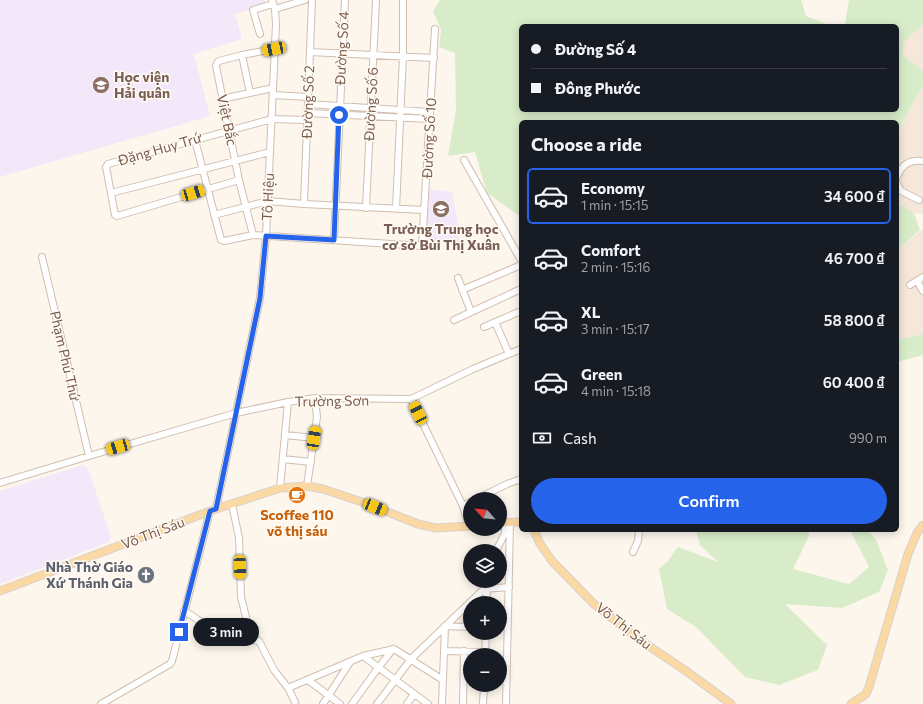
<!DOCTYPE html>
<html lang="en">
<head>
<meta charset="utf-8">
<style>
  :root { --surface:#171b24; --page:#242831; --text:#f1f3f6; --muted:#9ea1a6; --line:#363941; --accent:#2563eb }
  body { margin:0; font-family:Commissioner,sans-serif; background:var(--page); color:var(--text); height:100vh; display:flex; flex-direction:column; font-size:15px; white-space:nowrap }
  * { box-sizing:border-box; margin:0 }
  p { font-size:13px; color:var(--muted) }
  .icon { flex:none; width:22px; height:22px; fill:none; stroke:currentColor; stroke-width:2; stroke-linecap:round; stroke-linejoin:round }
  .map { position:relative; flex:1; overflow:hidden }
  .sheet { position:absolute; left:519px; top:120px; width:380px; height:412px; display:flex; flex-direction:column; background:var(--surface); border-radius:6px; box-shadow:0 2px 10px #0003 }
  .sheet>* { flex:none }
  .banner { position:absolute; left:519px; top:24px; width:380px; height:88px; border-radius:6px; box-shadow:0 2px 10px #0003; display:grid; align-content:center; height:88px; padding:0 12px; background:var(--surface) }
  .needle { width:26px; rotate:297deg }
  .controls { position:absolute; left:463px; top:492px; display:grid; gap:8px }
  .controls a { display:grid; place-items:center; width:44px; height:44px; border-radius:50%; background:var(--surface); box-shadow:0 2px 10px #0003; font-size:20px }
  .end { position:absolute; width:18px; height:18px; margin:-9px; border:5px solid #2563eb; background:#fff; box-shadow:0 0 0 2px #fff }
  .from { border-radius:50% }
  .bubble { position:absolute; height:28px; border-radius:14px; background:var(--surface); box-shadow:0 2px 10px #0003; font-size:13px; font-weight:600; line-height:28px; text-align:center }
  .car { position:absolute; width:12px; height:24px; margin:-12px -6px; border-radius:5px; box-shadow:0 0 3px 1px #0007; background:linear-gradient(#f5c518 24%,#345 0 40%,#f5c518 0 76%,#345 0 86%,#f5c518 0) }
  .banner b { display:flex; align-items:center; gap:14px; height:38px; font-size:15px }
  .banner b+b { border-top:1px solid var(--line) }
  .banner i { width:10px; height:10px; background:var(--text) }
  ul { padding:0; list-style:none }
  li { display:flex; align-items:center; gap:12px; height:56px; margin:0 8px 6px; padding:0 4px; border:2px solid transparent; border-radius:6px }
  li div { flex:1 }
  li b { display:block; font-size:15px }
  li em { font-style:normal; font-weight:600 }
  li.current { border-color:var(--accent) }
  li>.icon { width:36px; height:36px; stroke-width:1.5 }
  h2 { padding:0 12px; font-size:18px; line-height:48px }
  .pay { display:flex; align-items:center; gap:10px; height:44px; padding:0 12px; font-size:15px }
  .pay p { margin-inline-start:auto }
  .cta { display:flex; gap:8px; margin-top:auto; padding:8px 12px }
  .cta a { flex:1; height:46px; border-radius:24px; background:var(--accent); color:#fff; font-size:16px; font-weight:600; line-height:46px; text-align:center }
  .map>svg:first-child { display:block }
  .residential { fill:#f5e8da }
  .commercial { fill:#fde8e0 }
  .education { fill:#f3e8fa }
  .green { fill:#d8ecc9 }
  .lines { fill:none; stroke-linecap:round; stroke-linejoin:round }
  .minor-casing { stroke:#d1beb0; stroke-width:8 }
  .major-casing { stroke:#dad1cd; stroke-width:9 }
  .minor { stroke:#fff; stroke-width:6 }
  .major { stroke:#fbd9a5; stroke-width:7 }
  .route { stroke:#2563eb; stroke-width:5 }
  .labels { text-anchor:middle; stroke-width:3; stroke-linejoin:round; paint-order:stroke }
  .street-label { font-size:14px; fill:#7a5c4d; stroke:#fffaf3 }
  .education-label { font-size:14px; font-weight:bold; fill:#785e54; stroke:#fffaf3; text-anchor:start }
  .food-label { font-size:14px; font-weight:bold; fill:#c56008; stroke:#fffaf3 }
  .worship-label { font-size:14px; font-weight:bold; fill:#5b616d; stroke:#fffaf3; text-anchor:end }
</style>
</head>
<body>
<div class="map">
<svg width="923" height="704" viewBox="0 0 923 704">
  <rect width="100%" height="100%" fill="#fdf6ec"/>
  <!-- residential -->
  <path class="residential" d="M923,24v47l-20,-16v-12z
    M923,85v129l-9,-1 -17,-10v-70z
    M923,229v105l-26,6v-90z"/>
  <!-- commercial -->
  <path class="commercial" d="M470,605v19l-11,-1 1,-9h3v-3z"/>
  <!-- education -->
  <path class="education" d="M0,0h264l2,5 -31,9 7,25 -48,15 16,62 -210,61z
    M428,189l24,3 8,43 -1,7 -4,3 -31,-3z
    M83,465l5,3 23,69 -2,5 -109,42v-93z"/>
  <!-- green -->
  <path class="green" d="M440,0h361l5,16 25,10h-310v84h376v-84h-65l13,-2 4,-24h74v24l-20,19v12l20,16v14l-26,48v-11h-376v95l-34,-24 -12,-41 -27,4 8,-47 -1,-56 -16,-6 2,-17 -8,-19z
    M897,203l17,10 6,17 -23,20z
    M923,334v21l-26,7v-22z
    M696,530h112l1,6 -16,33 56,15 20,-17 -19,-37h18l8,10 12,30 -9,22 -37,16 -57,-4 42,41 -9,25 -39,15 -34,-8 -49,-50 -29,-18 -8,-40 8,-7 11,-15 40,15 -18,-17z"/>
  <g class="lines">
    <defs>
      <path id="minor" d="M275,9l30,-9
        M260,34l-7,-24 20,-6
        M310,52l124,6
        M242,55l8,38
        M273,95l35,2
        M222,99l51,-11
        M308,104l122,8
        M308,113l122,6
        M195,140l26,100 3,1 29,-6 169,11 13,-217
        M464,160l57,100
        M897,177c5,-13 12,-17 26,-16
        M239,180l-122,36 -2,-1 -9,-48 2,-3 164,-45 35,1
        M897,184l4,7 18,9
        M111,193l159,-41
        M304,204l8,-204
        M366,208l10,-208
        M396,209l7,-153v-56
        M214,215l54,-14 36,3 120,6
        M253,235l-14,-55 -23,-114 1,-3 2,-2 23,-6 32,-6
        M334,240l11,-240
        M42,257l47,199
        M458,278l13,34
        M917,281l6,10
        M910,285l13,-8
        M462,290l59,-25
        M454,320l67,-31
        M495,322l14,32
        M484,327l37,-16
        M411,399l52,107 7,-4
        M285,435l29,3
        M283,459l28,3
        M0,483l89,-27 147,-43 52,-11 27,-4 96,1 62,-30 48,-20
        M307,486l10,-69 -2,-19
        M280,488l8,-86
        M477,499l30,-15 14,-5
        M232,504l7,34 2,59 5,20 -1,10 7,13 7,1 15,29 14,18 7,14
        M463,506l6,20
        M216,509l44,-211 6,-62 7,-148 3,-64 -1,-15 -3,-9
        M496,551l9,-18v-10
        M633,552l5,-11 1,-11
        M484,589l25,-2
        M486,603l1,-14
        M184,611c13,7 22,14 32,25
        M444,651l41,1
        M485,655l1,-22
        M363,656l65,48
        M308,680l32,24
        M288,688l75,-32 31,-7 49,31
        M101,704l69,-40 2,-3 38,-150
        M323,704l27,-42
        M352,704l26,-36 15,-19
        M377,704l34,-45 73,-70 2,-8
        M407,704l7,-10
        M442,704l3,-78 25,1
        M463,704l1,-53
        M483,704l1,-19
        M506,704l4,-181"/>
      <path id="major" d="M500,523l21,-1
        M534,530l5,12 13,19 42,43 43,34 49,33 45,33
        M0,591l210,-80 70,-23 27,-2 16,3 42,14 53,21 18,4 34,-2
        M851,704l15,-10 3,-7 39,-133 9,-21 6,-8"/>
    </defs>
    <!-- minor casing -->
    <use href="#minor" class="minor-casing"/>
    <!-- major casing -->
    <use href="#major" class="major-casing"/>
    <!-- minor -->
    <use href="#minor" class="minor"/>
    <!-- major -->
    <use href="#major" class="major"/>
  </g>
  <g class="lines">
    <!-- route -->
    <path class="route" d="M179,632l31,-121 6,-2 44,-211 6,-62 68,4 5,-125"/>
  </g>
  <!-- icons -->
  <defs>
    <symbol id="university-disc" viewBox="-11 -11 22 22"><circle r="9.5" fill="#8d6e63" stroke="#fffaf3"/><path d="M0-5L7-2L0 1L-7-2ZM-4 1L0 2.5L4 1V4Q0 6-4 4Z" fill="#fff"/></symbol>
    <symbol id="school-disc" viewBox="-11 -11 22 22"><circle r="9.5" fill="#8d6e63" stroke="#fffaf3"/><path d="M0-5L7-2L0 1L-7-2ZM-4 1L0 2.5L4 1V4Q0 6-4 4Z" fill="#fff"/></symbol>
    <symbol id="cafe-disc" viewBox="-11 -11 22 22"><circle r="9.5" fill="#e8710a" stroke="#fffaf3"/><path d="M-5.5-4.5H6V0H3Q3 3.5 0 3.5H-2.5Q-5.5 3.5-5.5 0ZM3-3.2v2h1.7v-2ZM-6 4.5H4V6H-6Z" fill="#fff"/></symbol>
    <symbol id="church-disc" viewBox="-11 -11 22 22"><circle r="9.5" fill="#6b7280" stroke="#fffaf3"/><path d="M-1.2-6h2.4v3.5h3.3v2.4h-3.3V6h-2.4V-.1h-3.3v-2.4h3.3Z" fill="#fff"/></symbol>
  </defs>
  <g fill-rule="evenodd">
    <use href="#university-disc" x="91" y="75" width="20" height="20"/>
    <use href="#school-disc" x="431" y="199" width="20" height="20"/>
    <use href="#cafe-disc" x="287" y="485" width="20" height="20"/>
    <use href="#church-disc" x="136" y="565" width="20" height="20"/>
  </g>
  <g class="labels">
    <!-- street labels -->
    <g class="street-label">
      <text transform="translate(342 48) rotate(-87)" y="5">Đường Số 4</text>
      <text transform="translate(308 102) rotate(-88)" y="5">Đường Số 2</text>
      <text transform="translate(371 104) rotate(-87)" y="5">Đường Số 6</text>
      <text transform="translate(227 120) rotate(78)" y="5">Việt Bắc</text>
      <text transform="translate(429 138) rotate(-87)" y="5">Đường Số 10</text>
      <text transform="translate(160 149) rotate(-16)" y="5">Đặng Huy Trứ</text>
      <text transform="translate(268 197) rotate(-87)" y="5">Tô Hiệu</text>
      <text transform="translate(65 356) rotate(77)" y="5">Phạm Phú Thứ</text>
      <text transform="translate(332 401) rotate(-1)" y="5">Trường Sơn</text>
      <text transform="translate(153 533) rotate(-21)" y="5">Võ Thị Sáu</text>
      <text transform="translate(624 626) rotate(38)" y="5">Võ Thị Sáu</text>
    </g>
    <!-- education labels -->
    <g class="education-label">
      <text x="114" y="82">Học viện<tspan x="114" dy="16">Hải quân</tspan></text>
      <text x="441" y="234" text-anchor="middle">Trường Trung học<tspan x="441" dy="16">cơ sở Bùi Thị Xuân</tspan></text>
    </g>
    <!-- food labels -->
    <g class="food-label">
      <text x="297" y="520">Scoffee 110<tspan x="297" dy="16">võ thị sáu</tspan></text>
    </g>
    <!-- worship labels -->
    <g class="worship-label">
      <text x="133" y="572">Nhà Thờ Giáo<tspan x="133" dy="16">Xứ Thánh Gia</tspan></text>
    </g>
  </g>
</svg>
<div class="controls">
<a><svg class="needle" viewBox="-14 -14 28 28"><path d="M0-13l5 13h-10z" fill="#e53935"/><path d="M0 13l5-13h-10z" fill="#9ea1a6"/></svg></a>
<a><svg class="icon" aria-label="layers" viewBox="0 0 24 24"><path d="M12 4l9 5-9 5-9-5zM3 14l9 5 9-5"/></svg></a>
<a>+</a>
<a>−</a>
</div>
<i class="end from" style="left:339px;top:115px"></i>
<i class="end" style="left:179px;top:632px"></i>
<div class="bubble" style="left:193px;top:618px;width:66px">3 min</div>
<i class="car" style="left:274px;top:49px;rotate:259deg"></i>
<i class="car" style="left:193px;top:193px;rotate:73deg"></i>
<i class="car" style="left:418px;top:413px;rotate:334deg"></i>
<i class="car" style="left:314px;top:438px;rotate:9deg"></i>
<i class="car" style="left:118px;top:447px;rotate:254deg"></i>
<i class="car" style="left:375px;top:507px;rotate:112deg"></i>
<i class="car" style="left:240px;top:567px;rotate:178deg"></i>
<div class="banner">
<b><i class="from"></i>Đường Số 4</b>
<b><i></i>Đông Phước</b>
</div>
<section class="sheet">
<h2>Choose a ride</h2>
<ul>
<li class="current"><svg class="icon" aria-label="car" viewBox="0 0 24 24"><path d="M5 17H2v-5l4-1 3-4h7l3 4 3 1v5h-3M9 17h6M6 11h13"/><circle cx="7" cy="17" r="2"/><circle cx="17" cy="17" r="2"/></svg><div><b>Economy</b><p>1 min · 15:15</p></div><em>34 600 ₫</em></li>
<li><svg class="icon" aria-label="car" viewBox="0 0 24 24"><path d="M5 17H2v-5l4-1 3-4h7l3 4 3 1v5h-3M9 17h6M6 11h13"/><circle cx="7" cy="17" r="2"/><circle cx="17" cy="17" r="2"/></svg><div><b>Comfort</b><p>2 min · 15:16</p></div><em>46 700 ₫</em></li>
<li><svg class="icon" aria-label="car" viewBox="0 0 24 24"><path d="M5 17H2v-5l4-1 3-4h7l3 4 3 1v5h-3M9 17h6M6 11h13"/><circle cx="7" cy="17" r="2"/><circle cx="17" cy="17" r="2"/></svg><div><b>XL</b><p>3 min · 15:17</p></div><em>58 800 ₫</em></li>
<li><svg class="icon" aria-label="car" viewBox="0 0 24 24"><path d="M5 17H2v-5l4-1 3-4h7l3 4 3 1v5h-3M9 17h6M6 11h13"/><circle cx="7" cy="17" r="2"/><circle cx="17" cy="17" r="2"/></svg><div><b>Green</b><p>4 min · 15:18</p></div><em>60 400 ₫</em></li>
</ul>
<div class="pay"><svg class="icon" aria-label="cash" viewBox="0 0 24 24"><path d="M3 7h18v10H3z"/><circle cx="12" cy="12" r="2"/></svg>Cash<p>990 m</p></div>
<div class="cta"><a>Confirm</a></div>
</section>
</div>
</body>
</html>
